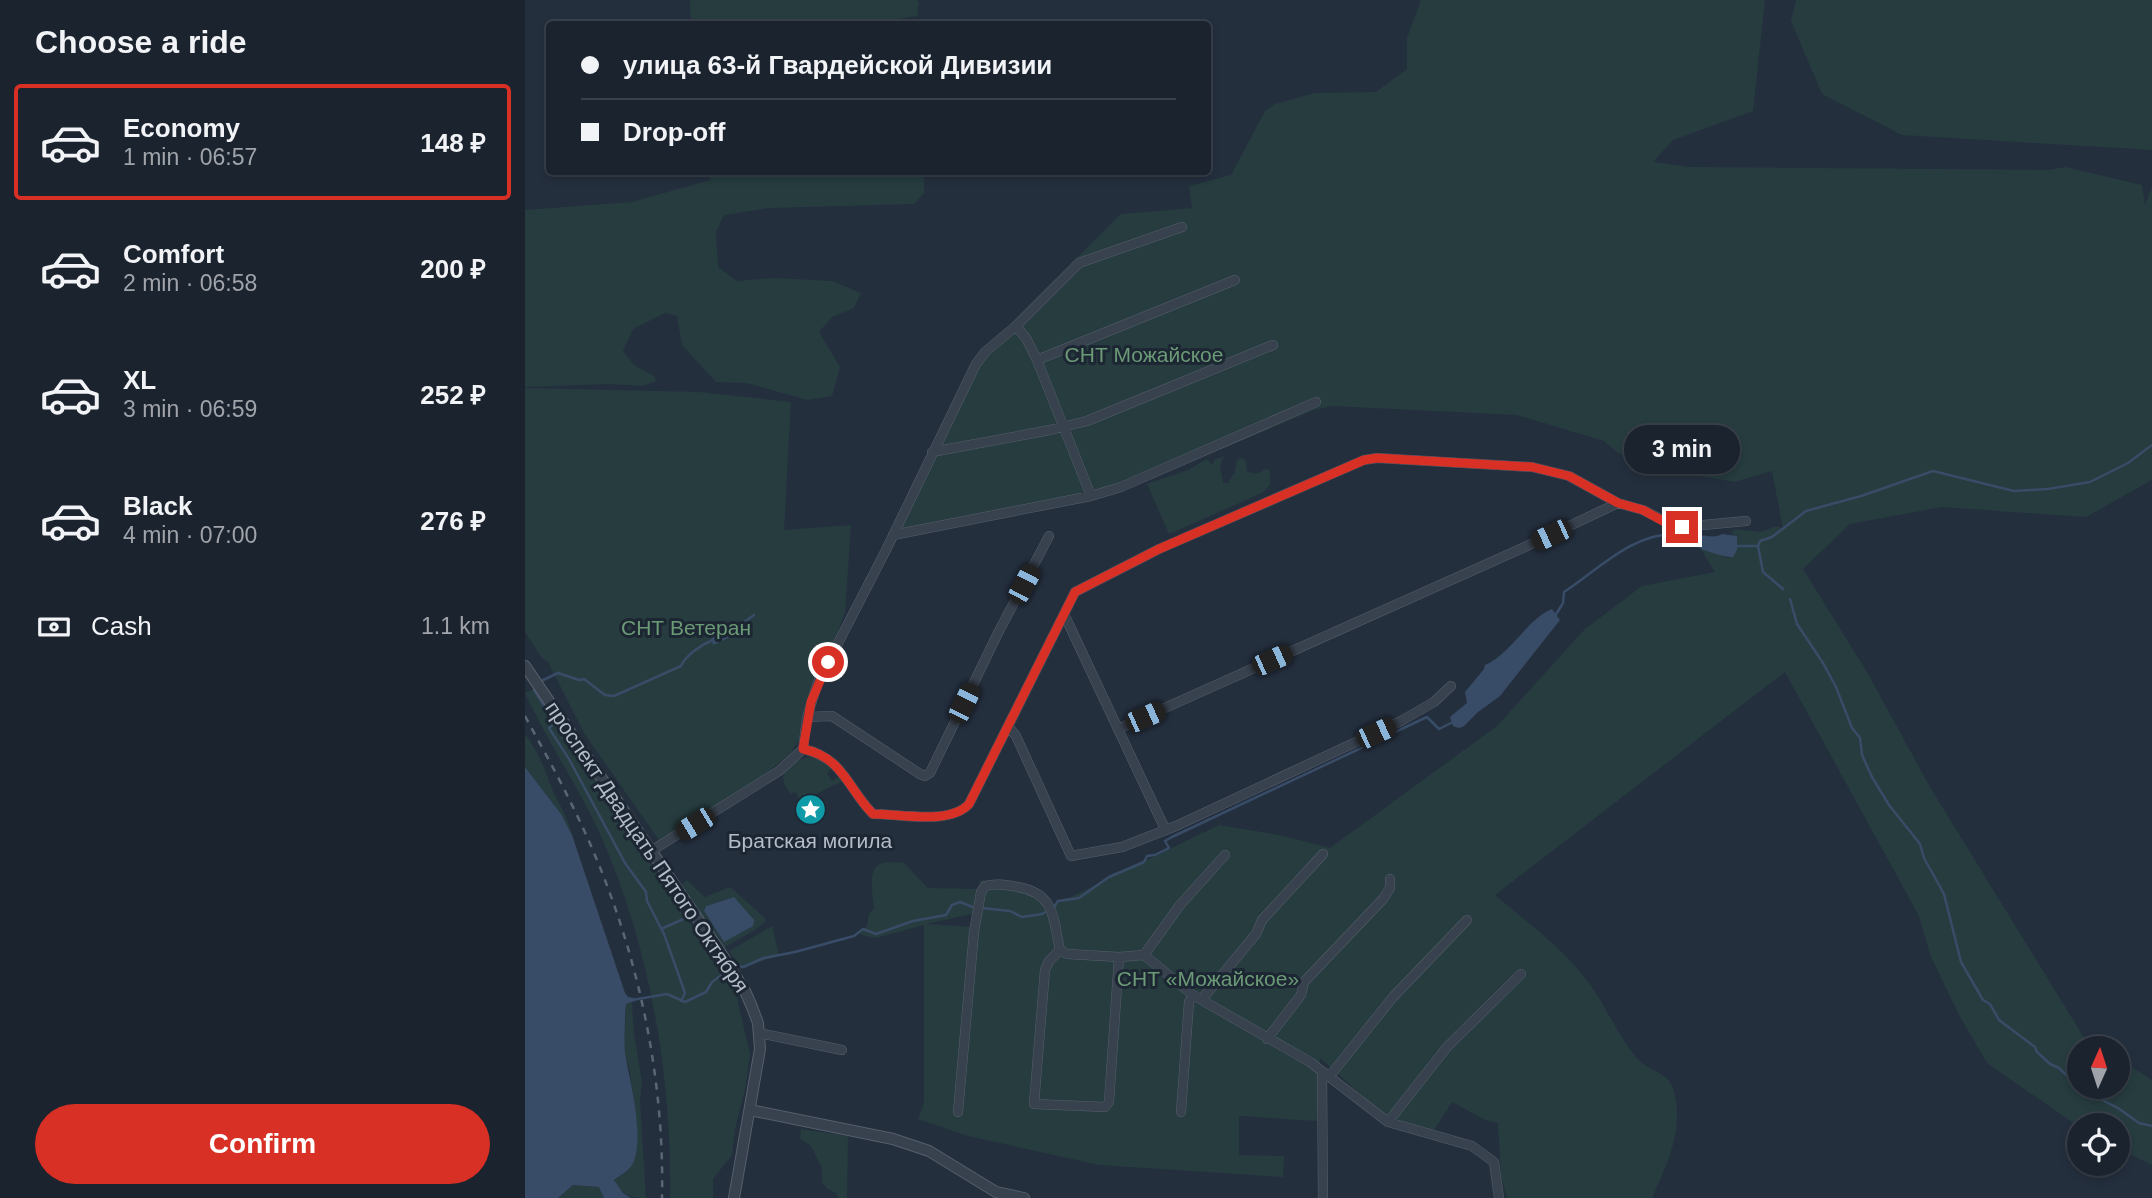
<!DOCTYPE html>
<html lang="en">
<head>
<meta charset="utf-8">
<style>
  :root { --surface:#1b232e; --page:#242b36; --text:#f1f3f6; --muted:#a0a4aa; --line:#39404a; --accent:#d93025 }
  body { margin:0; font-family:Arial,sans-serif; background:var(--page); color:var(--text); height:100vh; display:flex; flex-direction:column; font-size:26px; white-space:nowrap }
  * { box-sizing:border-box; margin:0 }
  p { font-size:23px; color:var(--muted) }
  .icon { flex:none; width:38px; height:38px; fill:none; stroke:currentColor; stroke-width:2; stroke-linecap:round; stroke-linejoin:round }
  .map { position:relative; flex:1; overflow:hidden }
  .panel { display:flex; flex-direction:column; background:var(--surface); width:525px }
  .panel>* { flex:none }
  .guide { position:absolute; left:21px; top:21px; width:665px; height:154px; border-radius:7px; box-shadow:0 4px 10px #0003,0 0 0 2px var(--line); display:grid; align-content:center; height:154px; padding:0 35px; background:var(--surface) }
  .needle { width:46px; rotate:3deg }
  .buttons { position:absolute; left:1542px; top:1036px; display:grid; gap:14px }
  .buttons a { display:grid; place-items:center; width:63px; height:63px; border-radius:50%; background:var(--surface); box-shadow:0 4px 10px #0003,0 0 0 2px var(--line); font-size:35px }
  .end { position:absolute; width:32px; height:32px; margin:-16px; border:9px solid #d93025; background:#fff; box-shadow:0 0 0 4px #fff }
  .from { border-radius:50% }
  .bubble { position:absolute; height:49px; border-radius:24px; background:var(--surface); box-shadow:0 4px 10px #0003,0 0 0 2px var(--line); font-size:23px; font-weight:700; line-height:49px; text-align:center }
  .car { position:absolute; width:21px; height:42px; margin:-21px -10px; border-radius:9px; box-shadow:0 0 5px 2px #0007; background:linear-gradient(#222 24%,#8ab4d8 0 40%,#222 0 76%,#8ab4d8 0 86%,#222 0) }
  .guide b { display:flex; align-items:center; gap:24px; height:66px; font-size:26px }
  .guide b+b { border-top:2px solid var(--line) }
  .guide i { width:18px; height:18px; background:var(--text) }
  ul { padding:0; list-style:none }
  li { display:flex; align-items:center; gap:21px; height:116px; margin:0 14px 10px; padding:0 21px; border:4px solid transparent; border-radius:7px }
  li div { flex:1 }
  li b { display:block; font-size:26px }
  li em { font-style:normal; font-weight:700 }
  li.on { border-color:var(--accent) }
  li>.icon { width:63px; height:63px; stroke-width:1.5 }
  h2 { padding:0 35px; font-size:32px; line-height:84px }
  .pay { display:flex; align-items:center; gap:18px; height:77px; padding:0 35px; font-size:26px }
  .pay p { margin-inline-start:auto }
  .cta { display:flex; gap:14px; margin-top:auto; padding:14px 35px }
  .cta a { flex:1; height:80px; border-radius:42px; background:var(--accent); color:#fff; font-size:28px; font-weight:700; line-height:80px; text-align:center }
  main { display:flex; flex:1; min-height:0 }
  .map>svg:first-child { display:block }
  .green { fill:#263c3f; fill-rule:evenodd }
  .water { fill:#394c67 }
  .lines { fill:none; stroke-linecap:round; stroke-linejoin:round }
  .stream { stroke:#394c67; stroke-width:2.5 }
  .minor-casing { stroke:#565f6c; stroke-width:10 }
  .tertiary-casing { stroke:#565f6c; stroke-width:12 }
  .minor { stroke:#38414e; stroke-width:9 }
  .tertiary { stroke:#38414e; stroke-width:10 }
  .rail { stroke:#5a6575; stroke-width:2.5; stroke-dasharray:7 7; stroke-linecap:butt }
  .route { stroke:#d93025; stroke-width:9 }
  .labels { text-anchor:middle; stroke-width:6; stroke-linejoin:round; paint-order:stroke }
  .park-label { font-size:21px; fill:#6b9a76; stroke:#1d2633 }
  .poi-label { font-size:21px; fill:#b4bcc9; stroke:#1d2633 }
  .street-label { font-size:21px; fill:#b4bcc9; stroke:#1d2633 }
</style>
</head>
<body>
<main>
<section class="panel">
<h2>Choose a ride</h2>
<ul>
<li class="on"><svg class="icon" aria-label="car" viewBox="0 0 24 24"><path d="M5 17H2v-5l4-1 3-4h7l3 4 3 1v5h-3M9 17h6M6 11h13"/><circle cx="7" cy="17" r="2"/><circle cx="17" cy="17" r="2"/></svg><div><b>Economy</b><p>1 min · 06:57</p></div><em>148 ₽</em></li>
<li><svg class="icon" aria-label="car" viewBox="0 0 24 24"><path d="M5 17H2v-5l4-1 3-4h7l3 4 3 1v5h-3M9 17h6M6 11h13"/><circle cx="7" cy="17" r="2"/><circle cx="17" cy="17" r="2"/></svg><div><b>Comfort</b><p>2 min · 06:58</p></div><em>200 ₽</em></li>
<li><svg class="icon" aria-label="car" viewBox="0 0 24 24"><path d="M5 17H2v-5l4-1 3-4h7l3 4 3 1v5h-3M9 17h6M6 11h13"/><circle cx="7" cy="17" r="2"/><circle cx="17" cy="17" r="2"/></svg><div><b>XL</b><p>3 min · 06:59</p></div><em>252 ₽</em></li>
<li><svg class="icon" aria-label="car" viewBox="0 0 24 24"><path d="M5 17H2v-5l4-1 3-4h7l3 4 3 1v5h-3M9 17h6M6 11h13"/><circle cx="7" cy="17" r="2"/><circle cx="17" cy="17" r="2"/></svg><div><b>Black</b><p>4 min · 07:00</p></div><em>276 ₽</em></li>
</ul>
<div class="pay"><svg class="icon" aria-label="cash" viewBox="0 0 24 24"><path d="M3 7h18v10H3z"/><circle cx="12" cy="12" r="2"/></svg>Cash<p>1.1 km</p></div>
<div class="cta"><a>Confirm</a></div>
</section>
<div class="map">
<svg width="1627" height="1198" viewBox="0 0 1627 1198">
  <rect width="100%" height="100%" fill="#242f3e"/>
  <!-- green -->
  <path class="green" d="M165,0h226l3,2 -2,14 -24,4 -89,1 -5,3h-108z
    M896,0h344l-12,111 -80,29 -20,22 37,5 359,3 16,-3 77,18 3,20 7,-18v293l-66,37 -144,-10 -92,17 -47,45 64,103 63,115 153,249 20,12h-24v39h38l1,-29 34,22v85l-34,-17 -1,-23 -38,2 -92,-64 -29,-50 -27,-56 -12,-41 -134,-244 -290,223c32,27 69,54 94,88 17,23 28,51 46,73 14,18 35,13 40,39 8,37 -8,70 -23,103h-145l-6,-22 -3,-53 -13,-3 -33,-18 -18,28 -48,-13 -66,-59 -3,63 -78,-5v39l45,1 -1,21 -184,-12 -131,-29 -50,-17 6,-16v-178l-48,13 -15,-3v-3l6,-6 2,-12 5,-6c-1,-11 -7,-39 6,-44 6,-3 17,-1 24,-1l24,25 50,1 2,-9 44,5 28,21 167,-81 60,10 51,13 167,-122 88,-97 57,-43 73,-14 -15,-24 15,4 13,6 9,-22 -6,-2 4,-5 26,3 16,-6 6,3 -11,-58 -37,11 -54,-9 -63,-20 -14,-12 -87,-26 -185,-9 -18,4 -188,79 -40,13 -190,35 78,-177 147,-146 71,-6 -3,-22 42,-11 34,-64 10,-7 40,-11 61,-1 31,-23v-31zM448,912l-2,15 -44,-3 44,-10z
    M1271,0h356v150l-250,-15 -80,-41 -31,-73z
    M184,172h205l10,6v15l-10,11 -145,4 -45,7 -8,17 2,35 19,14 36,-3 59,3 29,12 -7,15 -22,9 -13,15 21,35 -8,29 -25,4 -60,-17 -31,-1 -34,-37 -5,-29 -12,-3 -32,16 -10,22 11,14 20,11 2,5 -13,5 -34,-2 -84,3v-177l107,-8 78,-22z
    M0,388l174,4 92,10 -7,128 67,-5 -6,87 -9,25 -15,24 -19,55 -3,24 -10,15 -29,23 -101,62 -75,-107 -36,-71 -6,-4 -17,-26z
    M699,456l-4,10 3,17h5l7,-11 2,-12 5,-2 4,3 1,10c8,4 12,3 18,-2l5,1v15l-8,8 -93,41 -22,-50 41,-14 19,-11 5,6 2,-5z
    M9,689l176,263 21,32 6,14 13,56 -4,31 -11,44 -3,26 -19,24v19h-43c2,-123 -20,-251 -70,-364 -22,-48 -53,-93 -75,-141z
    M0,734c13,17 20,35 27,55 7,16 16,28 20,46l-11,-21 -36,-47z
    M284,757l11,2 12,9 -5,5 5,8 8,-5 3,5 -31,15 5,15 -12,5 -9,-24 -6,2c-2,-5 -7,-11 -7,-16 0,-10 17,-20 26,-21z
    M162,880l18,17 25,-10 34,30 2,4 -11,9 -30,17 -4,-2 -39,-60zM208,897l20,23v5l-29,16 -20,-30 2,-5z
    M247,926l7,29 -38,14 -12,-18z
    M107,1003l2,30 8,49 -2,18 6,98c-16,0 -24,-3 -32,-18l15,-10 8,-27 -7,-71 -6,-22 2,-46z
    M276,1129l47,7 -1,62h-9l-2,-5 -8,-4 -6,-6v-15l-11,-22 -11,-7z
    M48,1185l27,2 4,11h-46z"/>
  <!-- water -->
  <path class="water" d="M1197,534l15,2v14l-4,7c-5,1 -29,-6 -33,-9 -3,-3 -5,-7 -8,-10 10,-6 20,2 30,-4z
    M1027,609l8,11 -60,76 -22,16 -14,14 -5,2 -6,-2 -3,-9 17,-14 -2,-11 19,-23 1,-4c26,-11 43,-47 67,-56z
    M215,623l2,2 -7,10 -22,10 -2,-7 3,-1 -1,-5 4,-1 10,4 3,-6z
    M0,767l36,47 11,21 53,158 3,4 6,1 1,3 -9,3c-1,6 -2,43 -1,49 5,30 19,79 9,108 -3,9 -12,13 -20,19l9,13 8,5h-27l-5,-11 -26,-2 -15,13h-33z
    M209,897l20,23 -1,6 -29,16 -20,-31 2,-5z"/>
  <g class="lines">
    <!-- stream -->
    <path class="stream" d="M1163,536l9,2
      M1209,546h24l2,-5 12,-4 34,-26 55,-15 72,-25 81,20 34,-2 42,-7 38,-19 24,-18
      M1233,546l5,26 20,17
      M1265,599l7,25 26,39 13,24 16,41 8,10 2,17 10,22 17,28 31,39 4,14 20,36 17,68 22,38 7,4 9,16 36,27 2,5 13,12 9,4 23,22 36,18 21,15 13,3
      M1030,616l8,-13 1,-11c35,-23 69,-60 114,-58
      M215,625l14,-10
      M16,681l17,-8 21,7 5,-1 21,16 9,1 67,-30c5,-11 20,-21 32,-26
      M10,688l-1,2 21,33 -6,5 20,31 56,104 21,29 1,9 17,33 21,59 -4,8
      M529,907l4,-6 21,-3 30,-21 35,-15 3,-6 8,-1 14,-7 -4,-7 7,-4 255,-120 12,12 12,-6
      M457,908l28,3 12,6 20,-3 7,-4
      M136,929l27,-12
      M210,964l8,3 21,-9 31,-6 59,-16 9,-7 13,5 37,-13 33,-6 6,-10 8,-3 15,6
      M107,1000l35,-6 18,8 21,-10 6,-10 15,-11"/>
    <defs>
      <path id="minor" d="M491,326l10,12 11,22 54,136
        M512,360l198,-80
        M407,452l118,-22 37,-9 186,-76
        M368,535l198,-39 30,-9 195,-85
        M539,614l101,215
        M282,717l25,-1 88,58 5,2 5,-3 68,-140 51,-97
        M483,726l8,10 55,120 51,-9 54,-21 225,-105 33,-19 17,-16
        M595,728l407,-182 91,-43
        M278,749c41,9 45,40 70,65 28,0 77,11 96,-10l106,-212 84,-43 205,-89 13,-2 155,9 37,9 49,27 25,7 29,15 10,2 64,-6
        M126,851l128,-80 24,-22 4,-32 11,-35 68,-132 90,-186 9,-12 31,-26 63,-63 103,-36
        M535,950l7,4 52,3 25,-2 49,40 117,67 78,60 84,24 22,16 5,36
        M535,950l-11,11 -4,9 -11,134 71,3 4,-5 10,-145
        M619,955l36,-50 45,-50
        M677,999l54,-65 6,-14 61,-66
        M234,1033l83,17
        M742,1039l34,-44 3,-13 79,-83 7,-11v-9
        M797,1072l1,126
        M804,1077l64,-80 74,-77
        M433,1112l16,-180 7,-40 4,-6c11,-3 21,-1 33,1 38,7 35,32 42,63
        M656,1112l8,-110 4,-7
        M863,1122l59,-75 74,-73"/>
      <path id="tertiary" d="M0,666l196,287 24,38 7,16 6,16 2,26 -26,149
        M225,1110l143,29 36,12 67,41 28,6"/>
    </defs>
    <!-- minor casing -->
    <use href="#minor" class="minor-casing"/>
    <!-- tertiary casing -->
    <use href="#tertiary" class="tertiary-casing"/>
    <!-- minor -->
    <use href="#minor" class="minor"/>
    <!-- tertiary -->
    <use href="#tertiary" class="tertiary"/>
    <!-- rail -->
    <path class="rail" d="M0,716c15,28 31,56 45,85 61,121 95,261 92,397"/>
  </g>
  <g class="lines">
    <!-- route -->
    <path class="route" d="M303,662l-17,40 -8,47c40,8 45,40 70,65 28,0 77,11 96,-10l106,-212 84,-43 205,-89 13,-2 155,9 37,9 49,27 25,7 29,16 10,1"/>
  </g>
  <!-- icons -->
  <defs>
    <symbol id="sight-disc" viewBox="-11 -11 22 22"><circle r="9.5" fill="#0f9aa8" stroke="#1d2633"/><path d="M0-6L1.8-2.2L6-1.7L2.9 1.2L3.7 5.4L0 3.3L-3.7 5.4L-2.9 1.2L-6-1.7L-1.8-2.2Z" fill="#fff"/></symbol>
  </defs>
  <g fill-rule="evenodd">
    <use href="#sight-disc" x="268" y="792" width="35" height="35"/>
  </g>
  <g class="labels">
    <!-- park labels -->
    <g class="park-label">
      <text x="619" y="362">СНТ Можайское</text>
      <text x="161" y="635">СНТ Ветеран</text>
      <text x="683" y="986">СНТ «Можайское»</text>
    </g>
    <!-- poi labels -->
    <g class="poi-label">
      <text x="285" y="848">Братская могила</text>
    </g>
    <!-- street labels -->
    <g class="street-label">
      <text transform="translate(122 847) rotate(56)" y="7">проспект Двадцать Пятого Октября</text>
    </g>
  </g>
</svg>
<div class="buttons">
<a><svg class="needle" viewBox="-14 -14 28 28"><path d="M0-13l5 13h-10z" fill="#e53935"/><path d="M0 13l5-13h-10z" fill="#a0a4aa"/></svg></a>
<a><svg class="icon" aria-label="locate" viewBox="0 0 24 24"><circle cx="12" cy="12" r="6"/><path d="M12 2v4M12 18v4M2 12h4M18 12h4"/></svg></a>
</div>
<i class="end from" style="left:303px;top:662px"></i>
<i class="end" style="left:1157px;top:527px"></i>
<div class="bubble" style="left:1099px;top:425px;width:116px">3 min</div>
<i class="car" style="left:1026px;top:535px;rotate:245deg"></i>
<i class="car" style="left:499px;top:584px;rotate:28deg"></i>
<i class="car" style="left:747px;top:660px;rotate:66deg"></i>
<i class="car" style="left:439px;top:703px;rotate:26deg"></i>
<i class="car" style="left:620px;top:717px;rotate:66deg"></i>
<i class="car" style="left:851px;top:733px;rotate:65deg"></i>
<i class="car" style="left:170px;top:824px;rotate:239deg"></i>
<div class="guide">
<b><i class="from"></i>улица 63-й Гвардейской Дивизии</b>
<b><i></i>Drop-off</b>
</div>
</div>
</main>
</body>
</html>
